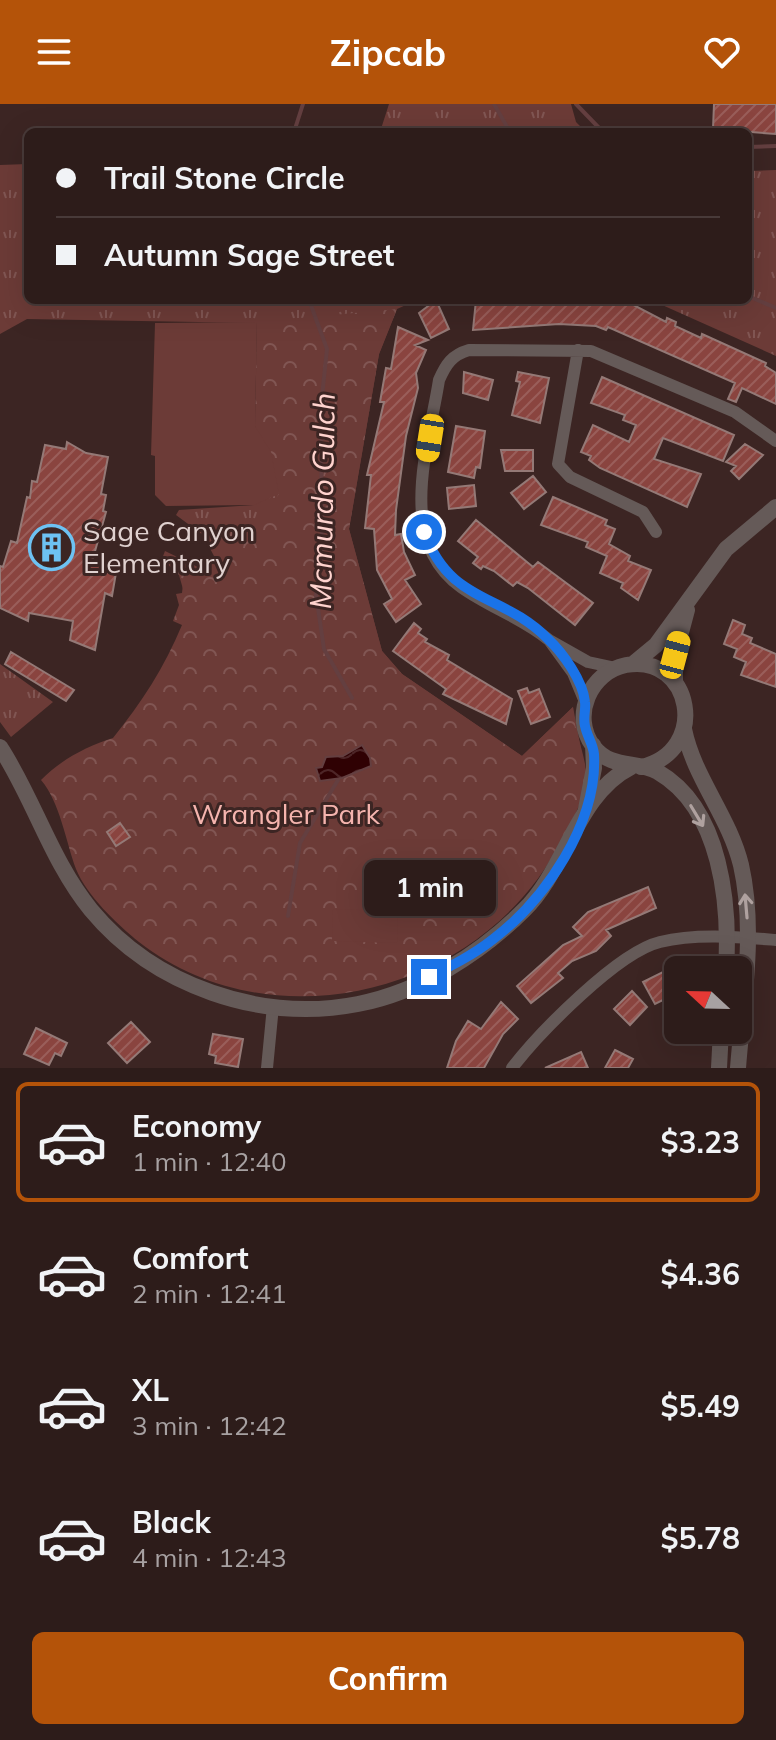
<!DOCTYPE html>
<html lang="en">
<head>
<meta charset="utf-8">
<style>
  :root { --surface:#2d1c1a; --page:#392927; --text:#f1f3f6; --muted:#a7a1a2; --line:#483a39; --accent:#b45309 }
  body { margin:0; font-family:Mulish,sans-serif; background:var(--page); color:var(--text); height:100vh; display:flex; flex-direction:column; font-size:30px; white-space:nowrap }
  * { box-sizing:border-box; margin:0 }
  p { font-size:26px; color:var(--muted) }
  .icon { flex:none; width:44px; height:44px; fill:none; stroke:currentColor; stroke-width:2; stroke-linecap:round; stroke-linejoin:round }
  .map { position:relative; height:964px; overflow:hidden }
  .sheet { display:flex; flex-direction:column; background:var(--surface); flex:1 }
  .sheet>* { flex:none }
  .hud { position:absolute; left:24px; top:24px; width:728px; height:176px; border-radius:12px; box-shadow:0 8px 32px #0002,0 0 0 2px var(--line); display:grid; align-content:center; height:176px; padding:0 32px; background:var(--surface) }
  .needle { width:52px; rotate:292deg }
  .tools { position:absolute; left:664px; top:852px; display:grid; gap:16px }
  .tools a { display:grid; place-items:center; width:88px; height:88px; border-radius:12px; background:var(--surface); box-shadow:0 8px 32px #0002,0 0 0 2px var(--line); font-size:40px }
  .end { position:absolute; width:36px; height:36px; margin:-18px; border:10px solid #1a73e8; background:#fff; box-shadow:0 0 0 4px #fff }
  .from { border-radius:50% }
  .bubble { position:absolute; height:56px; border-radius:12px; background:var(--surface); box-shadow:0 8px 32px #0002,0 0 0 2px var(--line); font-size:26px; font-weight:700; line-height:56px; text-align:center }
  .car { position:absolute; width:24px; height:48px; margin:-24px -12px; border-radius:10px; box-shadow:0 0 6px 2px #0007; background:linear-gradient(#f5c518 24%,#345 0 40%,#f5c518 0 76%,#345 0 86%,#f5c518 0) }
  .hud b { display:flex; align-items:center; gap:28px; height:76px; font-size:30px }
  .hud b+b { border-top:2px solid var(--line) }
  .hud i { width:20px; height:20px; background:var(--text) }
  ul { padding:14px 0 0; list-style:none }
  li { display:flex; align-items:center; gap:24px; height:120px; margin:0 16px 12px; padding:0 16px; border:4px solid transparent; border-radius:12px }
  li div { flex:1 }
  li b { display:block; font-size:30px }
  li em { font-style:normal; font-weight:700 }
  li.active { border-color:var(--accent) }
  li>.icon { width:72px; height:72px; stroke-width:1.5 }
  .cta { display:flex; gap:16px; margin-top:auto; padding:16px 32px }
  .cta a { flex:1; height:92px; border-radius:12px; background:var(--accent); color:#fff; font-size:32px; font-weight:700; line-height:92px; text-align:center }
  header { display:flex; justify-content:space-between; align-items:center; height:104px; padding:0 32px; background:var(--accent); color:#fff; font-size:36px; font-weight:700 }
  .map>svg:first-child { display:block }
  .grass { fill:url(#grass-tufts) }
  .park { fill:url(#park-crowns) }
  .pitch { fill:#6c3b37 }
  .water { fill:url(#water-waves); stroke:#643f40; stroke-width:2 }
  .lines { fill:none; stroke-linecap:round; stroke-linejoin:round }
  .stream { stroke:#643f40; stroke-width:4 }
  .building { fill:url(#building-hatch); stroke:#947976; stroke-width:2 }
  .minor { stroke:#655a58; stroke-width:12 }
  .tertiary { stroke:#655a58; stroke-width:16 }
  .oneway { stroke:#afa19f }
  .route { stroke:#1a73e8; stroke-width:10 }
  .labels { text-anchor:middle; stroke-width:6; stroke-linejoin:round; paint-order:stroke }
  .poi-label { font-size:28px; fill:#e0d1cf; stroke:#3c2523; text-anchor:start }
  .park-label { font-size:28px; fill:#f5b4ae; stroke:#3c2523 }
  .water-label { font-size:30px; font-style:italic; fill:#ffd3ce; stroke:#3c2523 }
</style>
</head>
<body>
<header><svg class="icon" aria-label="menu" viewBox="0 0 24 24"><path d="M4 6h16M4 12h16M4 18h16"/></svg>Zipcab<svg class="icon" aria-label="heart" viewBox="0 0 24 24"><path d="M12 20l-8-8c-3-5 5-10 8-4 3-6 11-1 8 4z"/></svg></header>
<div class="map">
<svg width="776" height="964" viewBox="0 0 776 964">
  <defs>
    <pattern id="grass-tufts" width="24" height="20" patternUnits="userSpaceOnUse" patternTransform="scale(2)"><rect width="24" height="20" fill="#6c3b37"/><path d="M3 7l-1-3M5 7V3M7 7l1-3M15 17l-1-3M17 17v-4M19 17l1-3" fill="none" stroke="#815653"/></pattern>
    <pattern id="park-crowns" width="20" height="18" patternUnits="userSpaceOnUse" patternTransform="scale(2)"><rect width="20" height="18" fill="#6c3b37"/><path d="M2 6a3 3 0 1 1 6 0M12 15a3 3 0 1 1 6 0" fill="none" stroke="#815653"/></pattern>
    <pattern id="water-waves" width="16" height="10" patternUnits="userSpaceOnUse" patternTransform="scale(2)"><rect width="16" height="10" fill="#2f0103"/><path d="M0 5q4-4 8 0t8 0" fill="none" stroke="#4d2527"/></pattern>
    <pattern id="building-hatch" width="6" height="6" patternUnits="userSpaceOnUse" patternTransform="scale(2)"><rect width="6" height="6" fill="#8a443f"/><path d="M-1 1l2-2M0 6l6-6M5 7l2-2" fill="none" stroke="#9a5e5a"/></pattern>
  </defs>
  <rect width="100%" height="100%" fill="#3c2523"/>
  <!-- grass -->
  <path class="grass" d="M389,0h182l5,18 10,10h-206z
    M28,60v136h389l-20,9 -18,45 -30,175 33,122 20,23 120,82 51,-49 8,42 -12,51 -361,-233 6,-11 -11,-21 -27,-20 3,-5 75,-5 3,-182 -230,-4 -27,15v-169z
    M776,66v186l-125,-56h97v-129z
    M165,447l39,19 4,9 -14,16 -11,-6 -4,-14 -17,-16z
    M0,560l53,38 -42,35 -11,-15z"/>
  <!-- park -->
  <path class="park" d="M397,205l-18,45 -30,175 33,122 20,23 120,82 51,-49c0,28 18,54 12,82 -4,17 -15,34 -23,50 -75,152 -287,209 -423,103 -22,-18 -52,-46 -63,-73 -10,-27 -16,-67 -35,-89 22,-22 47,-34 72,-42 29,-36 51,-70 69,-113l-9,-4 6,-16 -3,-11 6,-1 1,-9 32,-24 24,-32 21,-8 19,-26 -8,-42 -16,-26 2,-104z"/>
  <!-- pitch -->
  <path class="pitch" d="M257,218l-2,104 16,26 8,42 -25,11 -88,1 -11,-11v-39l-4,-1 4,-132z
    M333,805l65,2 -1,32 -65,-2z"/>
  <!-- water -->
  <path class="water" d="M362,641l8,13 1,8 -29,12 -22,3 -4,-13 6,-1 4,-10 17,-1z"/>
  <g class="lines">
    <!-- stream -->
    <path class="stream" d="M494,0l16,28
      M576,0l27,28
      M294,28l9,-28
      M748,43l28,-1
      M748,192l28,12
      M309,196l18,49 -6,57 1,149 -6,40 8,54 28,49
      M288,812l12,-73 38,-63"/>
  </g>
  <!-- building -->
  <path class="building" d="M714,0h62v30l-63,-5z
    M436,196l13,29 -18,9 -12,-25z
    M476,196h148l42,22 1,-4 9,4 -1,4 26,12 1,-4 64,29 -1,3 11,7v31l-34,-16 -6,14 -8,-3 7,-16 -127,-56 -2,3 -10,-4 -37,-2 -86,6z
    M398,223l30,13 -13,5 11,5 -10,23 2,15 -12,48 -10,74 -1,25 6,-1 3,18 11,23 -10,5 16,24 -25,18 -12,-18 8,-5 -15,-29 -3,-41 -9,-1 6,-53h-4l17,-73h-4l6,-34 5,1z
    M464,268l29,8 -5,20 -25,-7z
    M518,268l31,6 -9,45 -28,-8 8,-33 -4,-1z
    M602,273l132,58 -11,26 -60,-23 -9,21 47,15 -14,33 -87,-39 -11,-8 2,-4 -10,-4 12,-27 36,17 7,-17 -13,-5 2,-5 -34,-12z
    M456,322l29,5 -5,37 -4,-1 -2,11 -26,-6z
    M67,338l19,11 22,4 -7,37 5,1 -3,16 3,1 -14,50 25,5 -5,29 -7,-3 -10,57 -25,-10 3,-19 -44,-8 -1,8 -28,-13v-42l3,1 8,-26 6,2 10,-46 3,1 2,-17 5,1 8,-37 21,4z
    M745,340l18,11 -24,24 -8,-8 5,-5 -10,-4z
    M501,346h32v21h-28z
    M533,372l13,16 -22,17 -13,-16z
    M474,381l2,21 -27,3 -2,-21z
    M553,393l54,23 -2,5 10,4 -6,15 21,12 -2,5 23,9 -13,30 -17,-12 2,-5 -23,-10 7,-17 -21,-9 2,-5 -47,-17z
    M476,416l57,47 5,-5 55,41 -18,22 -47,-37 -11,-6 -4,4 -19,-15 -11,-5 -2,3 -8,-6 5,-6 -20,-16z
    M733,516l12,5 -3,9 10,4 -2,5 26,11v33l-35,-12 5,-13 -12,-5 3,-8 -13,-5z
    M414,519l7,6 -3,4 9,6 -2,3 24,13 -2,5 65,39 -6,25 -63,-30 3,-5 -53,-38z
    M11,548l63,38 -8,11 -61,-37z
    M527,584l2,5 10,-4 11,28 -19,7 -13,-33z
    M120,719l10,14 -14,9 -9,-14z
    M648,783l8,21 -50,22 5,6 -15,15 -24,10 -14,12 5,5 -32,25 -14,-17 46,-41 19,-9 -9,-9 15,-15z
    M665,867l12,22 -22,11 -12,-22z
    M632,887l15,16 -17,18 -16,-16z
    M501,898l17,17 -15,15 -19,34h-37l9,-27 12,-20 13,8z
    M131,918l19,20 -23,21 -19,-20z
    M36,924l31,15 -6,13 -6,-3 -6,12 -25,-11z
    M213,930l30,5 -5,28 -23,-4 1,-7 -7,-2z
    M615,946l18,9 -5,9h-23z
    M581,948l7,16h-43z"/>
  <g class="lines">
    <!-- minor -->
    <path class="minor" d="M578,246l-20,114 12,13 73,35 13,20
      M549,536c-27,-22 -60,-33 -88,-53 -66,-47 -32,-142 -22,-207 7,-16 13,-25 30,-30l122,1 144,61 41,29
      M585,598l-12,-29 -24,-33 39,22 28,6
      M267,964l6,-62
      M512,964c27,-35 106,-116 148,-126 36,-9 79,-5 116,-2"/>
    <!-- tertiary -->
    <path class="tertiary" d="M633,560l23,-19 70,-96 50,-42
      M675,579v-28l12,-45
      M684,625c10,49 45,87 57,136 15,66 2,137 -3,203
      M0,643c34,52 51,114 91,163 63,76 170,113 267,94 62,-12 122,-50 166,-94 42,-41 53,-116 107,-143
      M641,663c70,-16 51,-114 -15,-102 -36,7 -55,51 -33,81 18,24 43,14 65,26 64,37 72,134 68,198
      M586,705l8,-41 -1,-23
      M719,964l2,-38"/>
  </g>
  <!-- one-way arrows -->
  <defs><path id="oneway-shaft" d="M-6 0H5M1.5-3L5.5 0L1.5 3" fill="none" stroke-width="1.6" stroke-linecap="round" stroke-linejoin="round" transform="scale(2)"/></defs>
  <g class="oneway">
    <use href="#oneway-shaft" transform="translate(697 712) rotate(59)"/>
    <use href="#oneway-shaft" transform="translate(746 802) rotate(-95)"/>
  </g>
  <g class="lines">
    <!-- route -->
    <path class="route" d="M424,428c27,73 78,60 124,107 15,14 35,42 37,63 1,8 -2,15 0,24 2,10 8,18 9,28 4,69 -49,146 -102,186 -19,15 -41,26 -63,37"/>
  </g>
  <!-- icons -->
  <defs>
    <symbol id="building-ring" viewBox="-11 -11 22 22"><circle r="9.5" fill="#3c2523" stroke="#6dc2f3" stroke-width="1.5"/><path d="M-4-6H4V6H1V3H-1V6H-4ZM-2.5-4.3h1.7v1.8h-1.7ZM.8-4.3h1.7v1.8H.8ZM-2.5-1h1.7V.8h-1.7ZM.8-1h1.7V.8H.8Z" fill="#6dc2f3"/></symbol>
  </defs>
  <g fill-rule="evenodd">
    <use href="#building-ring" x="26" y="418" width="51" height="51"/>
  </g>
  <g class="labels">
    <!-- poi labels -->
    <g class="poi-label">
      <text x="83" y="437">Sage Canyon<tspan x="83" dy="32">Elementary</tspan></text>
    </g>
    <!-- park labels -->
    <g class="park-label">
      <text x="286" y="720">Wrangler Park</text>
    </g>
    <!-- water labels -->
    <g class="water-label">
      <text transform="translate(323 397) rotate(-89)" y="10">Mcmurdo Gulch</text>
    </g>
  </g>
</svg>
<div class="tools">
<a><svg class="needle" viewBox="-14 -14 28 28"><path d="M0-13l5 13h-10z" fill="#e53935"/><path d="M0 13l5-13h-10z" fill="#a7a1a2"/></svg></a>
</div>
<i class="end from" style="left:424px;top:428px"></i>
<i class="end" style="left:429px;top:873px"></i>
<div class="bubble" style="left:364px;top:756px;width:132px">1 min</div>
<i class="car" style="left:430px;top:334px;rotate:189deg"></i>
<i class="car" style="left:675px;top:551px;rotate:15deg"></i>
<div class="hud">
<b><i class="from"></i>Trail Stone Circle</b>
<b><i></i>Autumn Sage Street</b>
</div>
</div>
<section class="sheet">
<ul>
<li class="active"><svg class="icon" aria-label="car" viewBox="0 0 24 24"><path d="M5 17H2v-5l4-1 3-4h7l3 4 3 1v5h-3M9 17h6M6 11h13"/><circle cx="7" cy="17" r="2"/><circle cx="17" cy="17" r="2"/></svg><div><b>Economy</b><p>1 min · 12:40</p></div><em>$3.23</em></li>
<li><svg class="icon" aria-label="car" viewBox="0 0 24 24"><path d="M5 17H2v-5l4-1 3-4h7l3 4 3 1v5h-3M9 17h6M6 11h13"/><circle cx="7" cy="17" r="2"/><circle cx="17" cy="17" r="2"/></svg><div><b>Comfort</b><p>2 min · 12:41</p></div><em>$4.36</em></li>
<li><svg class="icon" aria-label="car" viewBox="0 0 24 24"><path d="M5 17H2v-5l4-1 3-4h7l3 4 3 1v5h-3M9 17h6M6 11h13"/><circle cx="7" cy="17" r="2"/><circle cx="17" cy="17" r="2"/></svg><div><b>XL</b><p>3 min · 12:42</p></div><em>$5.49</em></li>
<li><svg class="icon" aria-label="car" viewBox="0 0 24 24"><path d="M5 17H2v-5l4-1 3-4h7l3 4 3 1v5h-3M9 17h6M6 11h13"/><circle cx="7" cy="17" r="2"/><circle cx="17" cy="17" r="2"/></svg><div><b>Black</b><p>4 min · 12:43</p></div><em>$5.78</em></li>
</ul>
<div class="cta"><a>Confirm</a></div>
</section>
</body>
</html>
